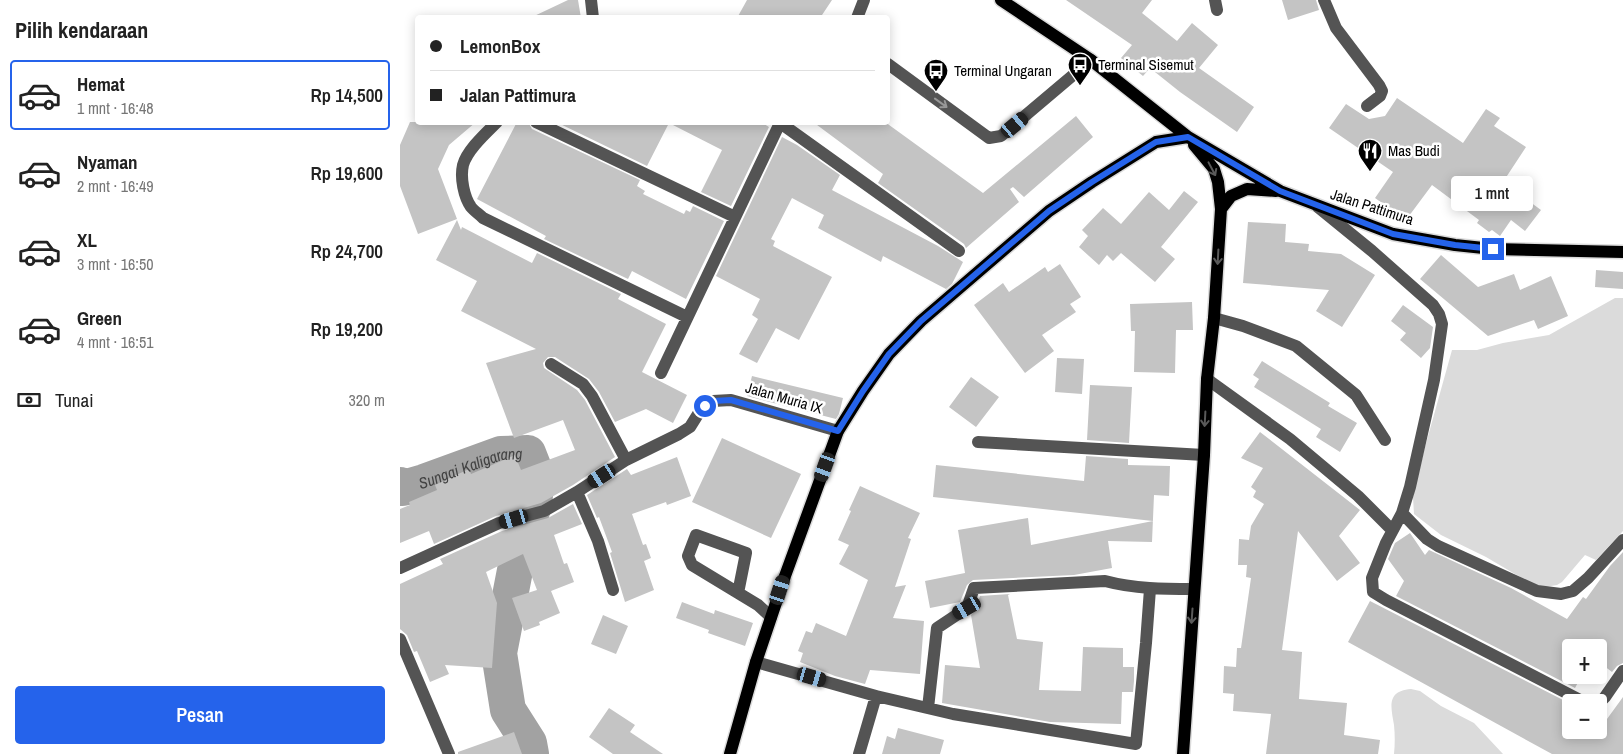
<!DOCTYPE html>
<html lang="id">
<head>
<meta charset="utf-8">
<style>
  :root { --surface:#fff; --page:#f6f6f6; --text:#222; --muted:#767676; --line:#e0e0e0; --accent:#2563eb }
  body { margin:0; font-family:"Archivo Narrow",sans-serif; background:var(--page); color:var(--text); height:100vh; display:flex; flex-direction:column; font-size:19px; white-space:nowrap }
  * { box-sizing:border-box; margin:0 }
  p { font-size:16px; color:var(--muted) }
  .icon { flex:none; width:28px; height:28px; fill:none; stroke:currentColor; stroke-width:2; stroke-linecap:round; stroke-linejoin:round }
  .map { position:relative; flex:1; overflow:hidden }
  .side { display:flex; flex-direction:column; background:var(--surface); width:400px }
  .side>* { flex:none }
  .top-card { position:absolute; left:15px; top:15px; width:475px; height:110px; border-radius:5px; box-shadow:0 2px 12px #0003; display:grid; align-content:center; height:110px; padding:0 15px; background:var(--surface) }
  .buttons { position:absolute; left:1162px; top:639px; display:grid; gap:10px }
  .buttons a { display:grid; place-items:center; width:45px; height:45px; border-radius:5px; background:var(--surface); box-shadow:0 2px 12px #0003; font-size:25px }
  .end { position:absolute; width:22px; height:22px; margin:-11px; border:6px solid #2563eb; background:#fff; box-shadow:0 0 0 2px #fff }
  .from { border-radius:50% }
  .bubble { position:absolute; height:35px; border-radius:5px; background:var(--surface); box-shadow:0 2px 12px #0003; font-size:16px; font-weight:600; line-height:35px; text-align:center }
  .car { position:absolute; width:15px; height:30px; margin:-15px -8px; border-radius:6px; box-shadow:0 0 4px 1px #0007; background:linear-gradient(#222 24%,#8ab4d8 0 40%,#222 0 76%,#8ab4d8 0 86%,#222 0) }
  .top-card b { display:flex; align-items:center; gap:18px; height:48px; font-size:19px }
  .top-card b+b { border-top:1px solid var(--line) }
  .top-card i { width:12px; height:12px; background:var(--text) }
  ul { padding:0; list-style:none }
  li { display:flex; align-items:center; gap:15px; height:70px; margin:0 10px 8px; padding:0 5px; border:2px solid transparent; border-radius:5px }
  li div { flex:1 }
  li b { display:block; font-size:19px }
  li em { font-style:normal; font-weight:600 }
  li.on { border-color:var(--accent) }
  li>.icon { width:45px; height:45px; stroke-width:1.5 }
  h2 { padding:0 15px; font-size:22px; line-height:60px }
  .pay { display:flex; align-items:center; gap:12px; height:55px; padding:0 15px; font-size:19px }
  .pay p { margin-inline-start:auto }
  .button { display:flex; gap:10px; margin-top:auto; padding:10px 15px }
  .button a { flex:1; height:58px; border-radius:5px; background:var(--accent); color:#fff; font-size:20px; font-weight:600; line-height:58px; text-align:center }
  main { display:flex; flex:1; min-height:0 }
  .map>svg:first-child { display:block }
  .green { fill:#dbdbdb }
  .lines { fill:none; stroke-linecap:round; stroke-linejoin:round }
  .river { stroke:#a2a2a2; stroke-width:36 }
  .building { fill:#c4c4c4 }
  .major-casing { stroke:#dbdbdb; stroke-width:15 }
  .minor { stroke:#545454; stroke-width:12 }
  .major { stroke:#000; stroke-width:12 }
  .oneway { stroke:#989898 }
  .oneway2 { stroke:#595959 }
  .route { stroke:#2563eb; stroke-width:6 }
  .labels { text-anchor:middle; stroke-width:5; stroke-linejoin:round; paint-order:stroke }
  .poi-label { font-size:15px; fill:#000; stroke:#fff; text-anchor:start }
  .street-label { font-size:15px; fill:#000; stroke:#fff }
  .water-label { font-size:16px; font-style:italic; fill:#434343; stroke:#fff }
</style>
</head>
<body>
<main>
<section class="side">
<h2>Pilih kendaraan</h2>
<ul>
<li class="on"><svg class="icon" aria-label="car" viewBox="0 0 24 24"><path d="M5 17H2v-5l4-1 3-4h7l3 4 3 1v5h-3M9 17h6M6 11h13"/><circle cx="7" cy="17" r="2"/><circle cx="17" cy="17" r="2"/></svg><div><b>Hemat</b><p>1 mnt · 16:48</p></div><em>Rp 14,500</em></li>
<li><svg class="icon" aria-label="car" viewBox="0 0 24 24"><path d="M5 17H2v-5l4-1 3-4h7l3 4 3 1v5h-3M9 17h6M6 11h13"/><circle cx="7" cy="17" r="2"/><circle cx="17" cy="17" r="2"/></svg><div><b>Nyaman</b><p>2 mnt · 16:49</p></div><em>Rp 19,600</em></li>
<li><svg class="icon" aria-label="car" viewBox="0 0 24 24"><path d="M5 17H2v-5l4-1 3-4h7l3 4 3 1v5h-3M9 17h6M6 11h13"/><circle cx="7" cy="17" r="2"/><circle cx="17" cy="17" r="2"/></svg><div><b>XL</b><p>3 mnt · 16:50</p></div><em>Rp 24,700</em></li>
<li><svg class="icon" aria-label="car" viewBox="0 0 24 24"><path d="M5 17H2v-5l4-1 3-4h7l3 4 3 1v5h-3M9 17h6M6 11h13"/><circle cx="7" cy="17" r="2"/><circle cx="17" cy="17" r="2"/></svg><div><b>Green</b><p>4 mnt · 16:51</p></div><em>Rp 19,200</em></li>
</ul>
<div class="pay"><svg class="icon" aria-label="cash" viewBox="0 0 24 24"><path d="M3 7h18v10H3z"/><circle cx="12" cy="12" r="2"/></svg>Tunai<p>320 m</p></div>
<div class="button"><a>Pesan</a></div>
</section>
<div class="map">
<svg width="1223" height="754" viewBox="0 0 1223 754">
  <rect width="100%" height="100%" fill="#fff"/>
  <!-- green -->
  <path class="green" d="M1215,298h8v233l-27,29 -11,-5 -23,27 -5,3 -18,3 -53,-31 -45,-22 -27,-21 -1,-17 12,-50 27,-97h25l26,-7 46,-8z
    M1011,689l9,2 21,15 33,17 29,31h-109c1,-10 1,-19 0,-29 -3,-18 -8,-34 17,-36z"/>
  <g class="lines">
    <!-- river -->
    <path class="river" id="s1" d="M0,485l3,3 21,-6 77,-28 27,-1 9,23 -3,29 -17,55 -18,93 9,57 21,33 2,11"/>
  </g>
  <!-- building -->
  <path class="building" d="M168,0h10l3,18h-51z
    M347,0h85l-12,18h-83z
    M666,0h86l-10,13 35,28 15,-18 26,22 -19,23 55,39 -17,25 -57,-40 -30,-24 -7,8 -22,-18 11,-13z
    M882,0h34l3,10 -31,10z
    M997,98l66,45 23,-34 14,9 -6,8 32,21 -23,35 38,28 -16,21 -14,-11 -11,16 -8,-6 -3,2 -12,-9 2,-3 -47,-35 -26,35 -31,-22 18,-26 -64,-44 17,-24 23,15 16,-3z
    M676,116l17,21 -69,60 -11,-10 -3,2 9,13 -53,46 -2,-4 -86,-61 5,-9 -70,-52h72l98,71z
    M10,122h66l-27,23 -11,24 19,50 -39,15 -18,-48v-41z
    M117,122h11l4,7 108,51 -3,6 8,5 -2,3 41,20 2,-4 4,2 3,-6 31,15 -38,78 -54,-28 -4,8 -84,-40 2,-3 -69,-37z
    M156,122h205l8,5 -38,79 -30,-14 21,-42 -53,-27 -22,43z
    M382,137l15,8 43,30 -8,15 106,56 25,16 -11,22 -6,5 -63,-33 -2,6 -63,-34 6,-13 -32,-17 -21,41 4,2 -2,5 59,31 -33,63 -23,-12 -19,35 -18,-9 19,-35 -6,-4 8,-16 -44,-23z
    M784,191l14,11 -37,45 14,12 -20,23 -34,-29 -8,8 -6,-6 -8,10 -20,-18 9,-11 -6,-6 21,-22 18,16 28,-32 20,18z
    M57,220l4,10 1,-3 70,36 5,-10 84,41 -3,5 48,25 -24,48 45,23 -14,28 -27,-14 -31,13 -16,-30 -10,-13 -34,-22h-7l-5,6 1,5 33,22 8,10 30,57 -42,28 -32,18 -45,13 -62,28 -5,-13 -29,12v-34l10,-4 -1,-3 28,-12 -2,-5 34,-16 2,5 44,-19 6,15 54,-20 -12,-30 -49,18 -28,-75 50,-14 -75,-38 16,-30 -41,-21z
    M848,222l38,2 -1,18 24,2 -1,7 33,3 34,21 -33,52 -26,-16 13,-21 -86,-7z
    M1041,255l37,32 36,-13 6,16 31,-14 17,40 -30,13 -4,-9 -46,16 -68,-57z
    M660,264l21,33 -11,7 6,8 -34,23 12,16 -29,22 -51,-68 29,-22 6,9 36,-25 3,5z
    M1196,270l27,2v17l-28,-2z
    M792,302l1,28h-17l-1,43 -41,-1 1,-41h-4l-1,-27z
    M1003,305l30,22 -3,21 -9,10 -21,-18 6,-7 -15,-12z
    M657,358l27,1 -2,35 -27,-2z
    M862,361l68,42 -2,3 29,17 -17,29 -24,-15 5,-8 -67,-42 5,-8 -6,-4z
    M352,376l91,22 -4,16 -3,5 -89,-23z
    M571,377l28,20 -23,30 -27,-20z
    M690,385l42,2 -3,56 -42,-3z
    M860,432l100,78 -21,26 21,27 -23,18 -39,-50 -16,119 20,2 -3,47 48,4 -3,32 36,5 -2,14h-112l5,-40 -38,-3 1,-17 -11,-1 1,-27 12,1 1,-19h4l10,-70 -5,-1 1,-12h-9l1,-26 10,1 2,-14 13,-22 -11,-7 3,-6 -5,-4 12,-19 -22,-10z
    M322,438l79,36 -30,64 -79,-36z
    M686,456l42,3v6l42,1 -1,30 -15,-1 -2,47 -44,-1 4,27 -38,7 -101,5 -6,5 -7,17 -30,6 -5,-27 40,-8 -7,-43 70,-12 3,27 122,-24 -220,-24 3,-32 148,16z
    M277,457l14,39 -24,9 -1,-3 -34,12 11,31 3,-1 5,14 -7,3 10,29 -29,12 -15,-49 2,-1 -13,-35 -2,1 -10,-23 40,-26 4,6z
    M460,486l60,27 -12,25 3,1 -16,48 11,-2 -13,33 31,3 -4,53 -50,-4 -5,14 -30,-8 -35,-14 3,-9 -5,-2 8,-20 6,2 4,-10 30,13 22,-56 -29,-16 10,-19 -11,-5 13,-29 -2,-1z
    M173,504l9,20 -28,11 10,29 3,-1 7,19 -23,9 9,22 -21,9 1,3 -16,6 -12,-33 25,-8 -14,-36 -37,18 11,31 -5,65 -47,-3 4,9 -19,8 -13,-31 -3,1 -7,-17 -7,-6v-45l43,-20 -3,-5 62,-28 46,-13z
    M1010,533l15,22 4,-5 82,38 56,31 16,-22 3,2 24,-33 13,-14v111l-6,3 -5,6 -13,-10v-14h-28v27h11l-7,13 -179,-92 8,-15 -16,-22 7,-16z
    M610,594l-2,1 9,44 26,3 -4,48 42,1 2,-44 40,1v19h11v14l-1,11h-11l-1,32 -71,-2 -108,-19 3,-38 35,3 -9,-53 4,-4 5,-15z
    M970,601l197,101 -3,5 7,4v19h28l24,-33v57h-71l-204,-112z
    M282,602l32,12 1,-4 38,13 -8,23 -37,-13 1,-3 -33,-12z
    M203,615l25,11 -12,28 -25,-10z
    M209,708l26,17 -5,7 33,22h-50l-24,-17z
    M498,728l46,12 -4,14h-58l5,-18 8,3z
    M114,732l8,22h-64v-2z"/>
  <g class="lines">
    <defs>
      <path id="major" d="M601,0l90,60 97,77 92,54 113,43 62,11 38,4 130,3
        M821,209l10,-13 16,-7 29,2
        M330,754l26,-92 29,-86 53,-145 25,-40 26,-37 32,-33 128,-110 43,-29 64,-40 32,-5
        M783,754l21,-299 3,-76 7,-61 7,-109 -3,-27 -4,-13 -20,-24"/>
    </defs>
    <!-- major casing -->
    <use href="#major" class="major-casing"/>
    <!-- minor -->
    <path class="minor" d="M191,0l2,18
      M815,0l2,10
      M924,0l12,28 43,57 3,6 -2,5 -13,10
      M457,18l7,-18
      M488,64l101,74 12,-2 90,-76
      M97,122c-11,11 -30,28 -34,43 -3,13 1,32 8,42 3,4 8,7 12,11l204,99
      M136,122l199,95
      M379,122l180,129
      M918,207l54,44 61,54 6,9 3,10 -8,56 -24,107 -8,26 -16,30 -14,35 1,14 13,8 198,102
      M814,318l29,8 53,20 60,49 29,45
      M151,364l32,20 9,12 34,64
      M261,373l119,-250
      M807,379l83,60 68,57 34,34
      M578,442l226,13
      M177,492l21,49 15,49
      M1002,513l25,26 11,7 99,45 24,3 12,-3 15,-13 35,-38
      M0,568l99,-45 45,-12 33,-19 49,-32 53,-26 11,-7 10,-16 13,-10 18,-1 107,31
      M338,593l8,-40 -50,-18 -8,21 4,9 66,40 13,12
      M0,639l49,115
      M356,662l120,34 77,18 183,30 10,-101 4,-54
      M1199,703l6,-6 18,-26
      M528,708l9,-80 30,-20 7,-20 131,-7c30,8 59,8 89,8
      M459,754l17,-58"/>
    <!-- major -->
    <use href="#major" class="major"/>
  </g>
  <!-- one-way arrows -->
  <defs><path id="oneway-shaft" d="M-6 0H5M1.5-3L5.5 0L1.5 3" fill="none" stroke-width="1.6" stroke-linecap="round" stroke-linejoin="round" transform="scale(1.25)"/></defs>
  <use class="oneway" href="#oneway-shaft" transform="translate(541 103) rotate(36)"/>
  <g class="oneway2">
    <use href="#oneway-shaft" transform="translate(812 169) rotate(62)"/>
    <use href="#oneway-shaft" transform="translate(818 257) rotate(93)"/>
    <use href="#oneway-shaft" transform="translate(805 419) rotate(93)"/>
    <use href="#oneway-shaft" transform="translate(792 616) rotate(94)"/>
  </g>
  <g class="lines">
    <!-- route -->
    <path class="route" d="M305,406l8,-5 18,-1 107,31 25,-40 26,-37 32,-33 128,-110 43,-29 64,-40 32,-5 92,54 113,43 62,11 38,4"/>
  </g>
  <!-- icons -->
  <defs>
    <symbol id="bus-pin" viewBox="-11 -11 22 30"><path d="M0 17L-7.5 6A9.5 9.5 0 1 1 7.5 6Z" fill="#000" stroke="#fff"/><path d="M-5-6H5V4H4V6H2V4H-2V6H-4V4H-5ZM-3.5-4V0h7V-4ZM-3.5 1.2v1.5H-2V1.2ZM2 1.2v1.5H3.5V1.2Z" fill="#fff"/></symbol>
    <symbol id="restaurant-pin" viewBox="-11 -11 22 30"><path d="M0 17L-7.5 6A9.5 9.5 0 1 1 7.5 6Z" fill="#000" stroke="#fff"/><path d="M-5-6h1v4h1v-4h1v4h1v-4h1v5L-1.5 .5V6h-2V.5L-5-1ZM5-6V6H3V1.5H1.5Q1.5-4 5-6Z" fill="#fff"/></symbol>
  </defs>
  <g fill-rule="evenodd">
    <use href="#bus-pin" x="666" y="51" width="28" height="38"/>
    <use href="#bus-pin" x="522" y="57" width="28" height="38"/>
    <use href="#restaurant-pin" x="956" y="137" width="28" height="38"/>
  </g>
  <g class="labels">
    <!-- poi labels -->
    <g class="poi-label">
      <text x="698" y="70">Terminal Sisemut</text>
      <text x="554" y="76">Terminal Ungaran</text>
      <text x="988" y="156">Mas Budi</text>
    </g>
    <!-- street labels -->
    <g class="street-label">
      <text transform="translate(972 207) rotate(18)" y="5">Jalan Pattimura</text>
      <text transform="translate(384 398) rotate(16)" y="5">Jalan Muria IX</text>
    </g>
    <!-- water labels -->
    <g class="water-label">
      <text dy="6" stroke="none"><textPath href="#s1" startOffset="75">Sungai Kaligarang</textPath></text>
    </g>
  </g>
</svg>
<div class="buttons">
<a>+</a>
<a>−</a>
</div>
<i class="end from" style="left:305px;top:406px"></i>
<i class="end" style="left:1093px;top:249px"></i>
<div class="bubble" style="left:1051px;top:176px;width:82px">1 mnt</div>
<i class="car" style="left:615px;top:125px;rotate:50deg"></i>
<i class="car" style="left:425px;top:467px;rotate:200deg"></i>
<i class="car" style="left:202px;top:476px;rotate:237deg"></i>
<i class="car" style="left:114px;top:519px;rotate:254deg"></i>
<i class="car" style="left:380px;top:590px;rotate:18deg"></i>
<i class="car" style="left:567px;top:608px;rotate:240deg"></i>
<i class="car" style="left:412px;top:677px;rotate:106deg"></i>
<div class="top-card">
<b><i class="from"></i>LemonBox</b>
<b><i></i>Jalan Pattimura</b>
</div>
</div>
</main>
</body>
</html>
